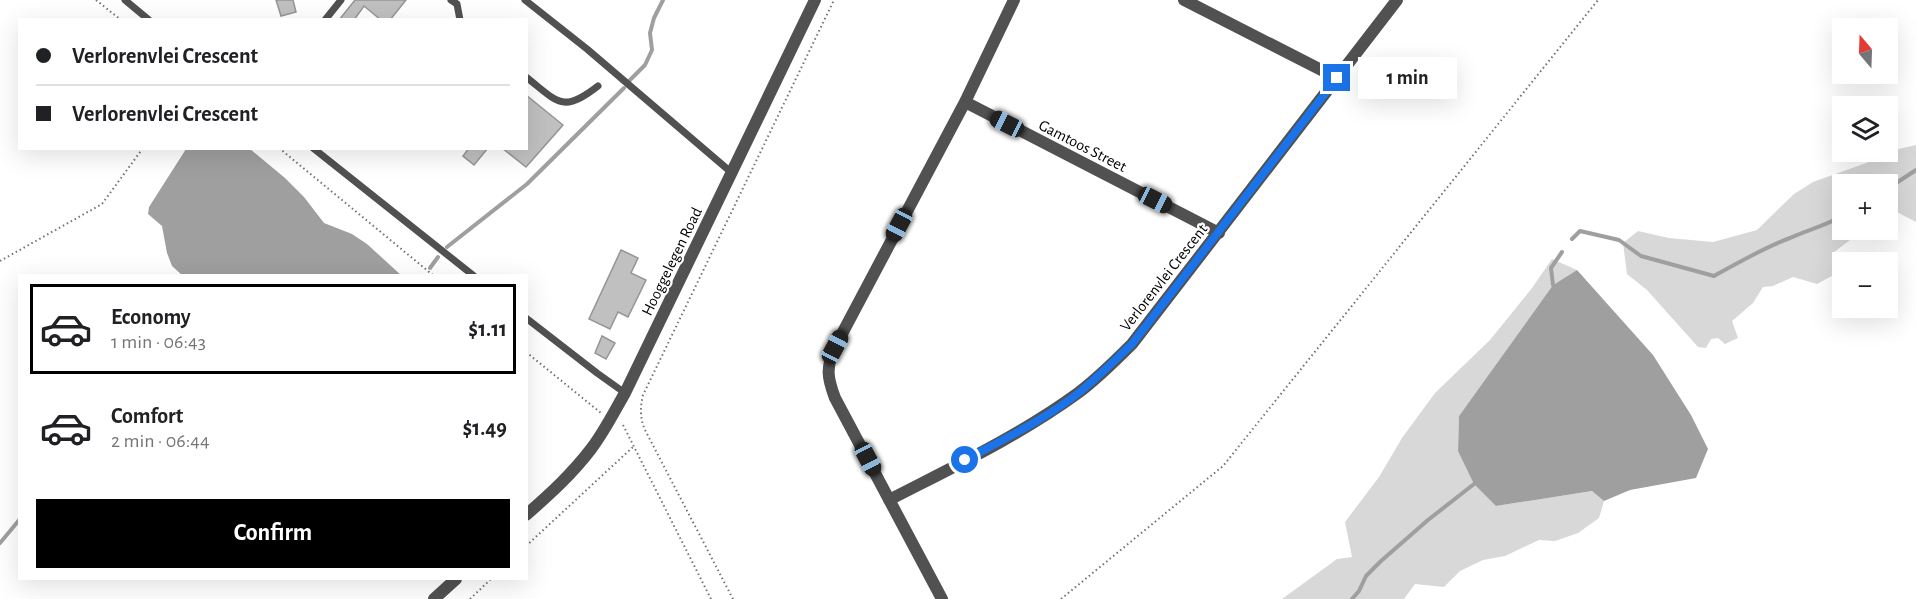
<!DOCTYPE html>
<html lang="en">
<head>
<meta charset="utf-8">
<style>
  :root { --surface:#fff; --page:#f6f6f6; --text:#202124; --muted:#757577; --line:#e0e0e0; --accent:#000 }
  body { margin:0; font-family:"Alegreya Sans",sans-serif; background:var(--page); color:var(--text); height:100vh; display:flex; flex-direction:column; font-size:22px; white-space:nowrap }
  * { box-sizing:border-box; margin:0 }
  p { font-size:20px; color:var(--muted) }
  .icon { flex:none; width:33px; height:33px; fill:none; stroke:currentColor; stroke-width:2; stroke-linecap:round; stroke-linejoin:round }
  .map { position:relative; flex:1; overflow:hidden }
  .drawer { position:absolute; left:18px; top:274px; width:510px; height:306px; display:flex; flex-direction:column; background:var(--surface); border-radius:0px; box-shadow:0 6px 24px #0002 }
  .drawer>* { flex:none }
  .top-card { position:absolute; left:18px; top:18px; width:510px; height:132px; border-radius:0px; box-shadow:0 6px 24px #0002; display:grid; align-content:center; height:132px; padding:0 18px; background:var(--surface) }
  .needle { width:39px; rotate:341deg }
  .buttons { position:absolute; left:1832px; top:18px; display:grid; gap:12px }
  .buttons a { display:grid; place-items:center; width:66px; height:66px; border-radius:0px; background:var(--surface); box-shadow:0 6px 24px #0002; font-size:30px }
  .end { position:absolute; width:27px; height:27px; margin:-14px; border:8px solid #1a73e8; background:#fff; box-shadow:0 0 0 3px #fff }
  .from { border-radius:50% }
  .bubble { position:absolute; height:42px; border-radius:0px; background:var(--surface); box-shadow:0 6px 24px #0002; font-size:20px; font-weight:700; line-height:42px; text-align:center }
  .car { position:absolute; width:18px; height:36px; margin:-18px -9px; border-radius:8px; box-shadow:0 0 4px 2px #0007; background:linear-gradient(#222 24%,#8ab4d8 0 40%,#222 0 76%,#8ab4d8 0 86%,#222 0) }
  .top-card b { display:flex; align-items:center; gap:21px; height:57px; font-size:22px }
  .top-card b+b { border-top:2px solid var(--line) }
  .top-card i { width:15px; height:15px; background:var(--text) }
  ul { padding:10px 0 0; list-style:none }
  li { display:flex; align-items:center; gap:18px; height:90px; margin:0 12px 9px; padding:0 6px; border:3px solid transparent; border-radius:0px }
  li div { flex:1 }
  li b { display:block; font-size:22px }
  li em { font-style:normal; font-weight:700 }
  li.active { border-color:var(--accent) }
  li>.icon { width:54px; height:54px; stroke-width:1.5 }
  .primary-button { display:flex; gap:12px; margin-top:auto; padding:12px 18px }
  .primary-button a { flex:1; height:69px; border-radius:0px; background:var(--accent); color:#fff; font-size:24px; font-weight:700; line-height:69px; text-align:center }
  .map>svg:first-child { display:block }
  .green { fill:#d8d8d8 }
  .water { fill:#9f9f9f }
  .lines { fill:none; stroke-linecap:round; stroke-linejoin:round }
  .stream { stroke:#9f9f9f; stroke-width:4 }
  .building { fill:#c0c0c0; stroke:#959595; stroke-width:1.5 }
  .path { stroke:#737373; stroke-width:2; stroke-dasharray:1.5 3; stroke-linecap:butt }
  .service { stroke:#515151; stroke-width:7 }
  .minor { stroke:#515151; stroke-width:12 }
  .route { stroke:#1a73e8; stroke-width:8 }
  .labels { text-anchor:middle; stroke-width:4.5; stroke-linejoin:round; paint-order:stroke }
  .street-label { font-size:16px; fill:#000; stroke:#fff }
</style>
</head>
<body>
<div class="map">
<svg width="1916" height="599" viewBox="0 0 1916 599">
  <rect width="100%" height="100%" fill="#fff"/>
  <!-- green -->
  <path class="green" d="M1916,145v77l-23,-12 -6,3v-29h-45v46h21l-30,23 6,19 -22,12 -24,-7 -20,9 -10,1 -10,16 -21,18 6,17 -13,6 -7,-6 -7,1 -5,9 -8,-1 -51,-57 -20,-16 -4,-31 15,-12 31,7 44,4 44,-12 37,-36 19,-12 53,-19 28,-13z
    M1552,259l25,11 -24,15 -94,131 -1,35 38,55 96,-15 12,10 -5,17 -21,15 -23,8 -16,-1 -34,16 -22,4 -23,11 -16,16 -29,-3 -11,15h-122l55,-40 15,-2 -7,-35 34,-45 23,-39 33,-45 55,-53 42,-52z"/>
  <!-- water -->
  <path class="water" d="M186,149h64l35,29 19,19 20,26 28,11 15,10 35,32h-219l-11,-10 -5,-13 -5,-27 -14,-12 1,-7z
    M1577,270l76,85 38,60 17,34 -12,29 -66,12 -26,11 -12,-10 -96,15 -22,-22 -16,-33 1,-35 94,-131z"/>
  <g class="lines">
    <!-- stream -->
    <path class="stream" d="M630,80l15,-15 7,-15 -2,-17 4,-15 9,-18
      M1887,189l29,-19
      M1572,239l8,-8 39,9 22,16 73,20c24,-13 49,-28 76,-38 17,-8 35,-12 52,-22
      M447,247l80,-63 97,-96
      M430,268l8,-11
      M1553,285l-2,-17 11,-16
      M0,543l20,-24
      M1352,599l7,-8 7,-15 15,-15 47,-41 46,-36"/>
  </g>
  <!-- building -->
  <path class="building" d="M276,0h17l3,12 -15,4z
    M355,0h51l-16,20h-9l-17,-14 -10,14h-15z
    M526,95l37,30 -37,42 -24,-19h24z
    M469,148h19l-14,17 -11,-9z
    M621,250l17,8 -7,15 15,7 -18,37 -10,-5 -8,17 -21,-10z
    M602,336l13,7 -9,16 -11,-6z"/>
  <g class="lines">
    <!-- path -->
    <path class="path" d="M96,0l25,20
      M279,148l155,128
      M0,261l102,-57 41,-56
      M526,352l75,61
      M623,425l88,174
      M526,546l108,-100
      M470,599l21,-20
      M733,599l-88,-169c-5,-12 -5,-22 -2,-35l191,-395
      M1061,599l162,-133 375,-466"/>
    <!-- service -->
    <path class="service" d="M125,0l24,20
      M451,0l6,4 3,16
      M525,0l62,49 145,124
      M325,20l16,-20
      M526,77c32,25 36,37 72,9
      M313,148l161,128
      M526,318l71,55 28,20"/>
    <!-- minor -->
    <path class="minor" d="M1184,0l153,78
      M965,102l254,131
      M889,500c64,-33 130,-64 189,-107 19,-14 37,-32 54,-49l265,-344
      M526,515c24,-21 46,-41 65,-66 13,-17 23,-37 34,-56l190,-393
      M434,599l22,-20
      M942,599l-107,-201c-8,-21 -9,-30 0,-51l130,-245 49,-102"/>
  </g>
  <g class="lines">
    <!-- route -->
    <path class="route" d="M965,460c39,-21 81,-41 116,-69 18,-15 34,-31 51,-47l205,-266"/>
  </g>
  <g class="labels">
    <!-- street labels -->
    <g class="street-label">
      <text transform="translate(1083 145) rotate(27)" y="6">Gamtoos Street</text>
      <text transform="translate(671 261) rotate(-64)" y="6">Hooggelegen Road</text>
      <text transform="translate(1163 277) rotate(-52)" y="6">Verlorenvlei Crescent</text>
    </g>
  </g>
</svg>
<div class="buttons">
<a><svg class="needle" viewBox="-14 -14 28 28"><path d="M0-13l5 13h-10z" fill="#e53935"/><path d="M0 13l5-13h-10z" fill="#757577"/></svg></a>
<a><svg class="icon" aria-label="layers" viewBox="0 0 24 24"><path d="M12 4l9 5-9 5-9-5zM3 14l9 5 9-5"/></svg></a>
<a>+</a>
<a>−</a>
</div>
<i class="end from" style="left:965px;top:460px"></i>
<i class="end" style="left:1337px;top:78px"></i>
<div class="bubble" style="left:1358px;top:57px;width:99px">1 min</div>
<i class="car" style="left:1007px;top:124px;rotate:297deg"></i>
<i class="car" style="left:1155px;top:200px;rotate:117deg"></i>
<i class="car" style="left:899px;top:225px;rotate:208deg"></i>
<i class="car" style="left:835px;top:347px;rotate:28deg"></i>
<i class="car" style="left:868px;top:459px;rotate:152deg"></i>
<div class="top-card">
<b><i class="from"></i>Verlorenvlei Crescent</b>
<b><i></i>Verlorenvlei Crescent</b>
</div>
<section class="drawer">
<ul>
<li class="active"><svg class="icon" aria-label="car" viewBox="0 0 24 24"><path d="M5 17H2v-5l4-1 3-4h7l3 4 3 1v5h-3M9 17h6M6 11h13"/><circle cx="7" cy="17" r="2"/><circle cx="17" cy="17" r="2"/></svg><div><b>Economy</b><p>1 min · 06:43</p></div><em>$1.11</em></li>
<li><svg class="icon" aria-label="car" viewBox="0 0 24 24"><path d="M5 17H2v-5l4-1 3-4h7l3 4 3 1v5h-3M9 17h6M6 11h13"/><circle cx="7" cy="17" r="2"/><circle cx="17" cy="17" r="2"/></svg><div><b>Comfort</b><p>2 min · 06:44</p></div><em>$1.49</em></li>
</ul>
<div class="primary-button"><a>Confirm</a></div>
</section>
</div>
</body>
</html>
